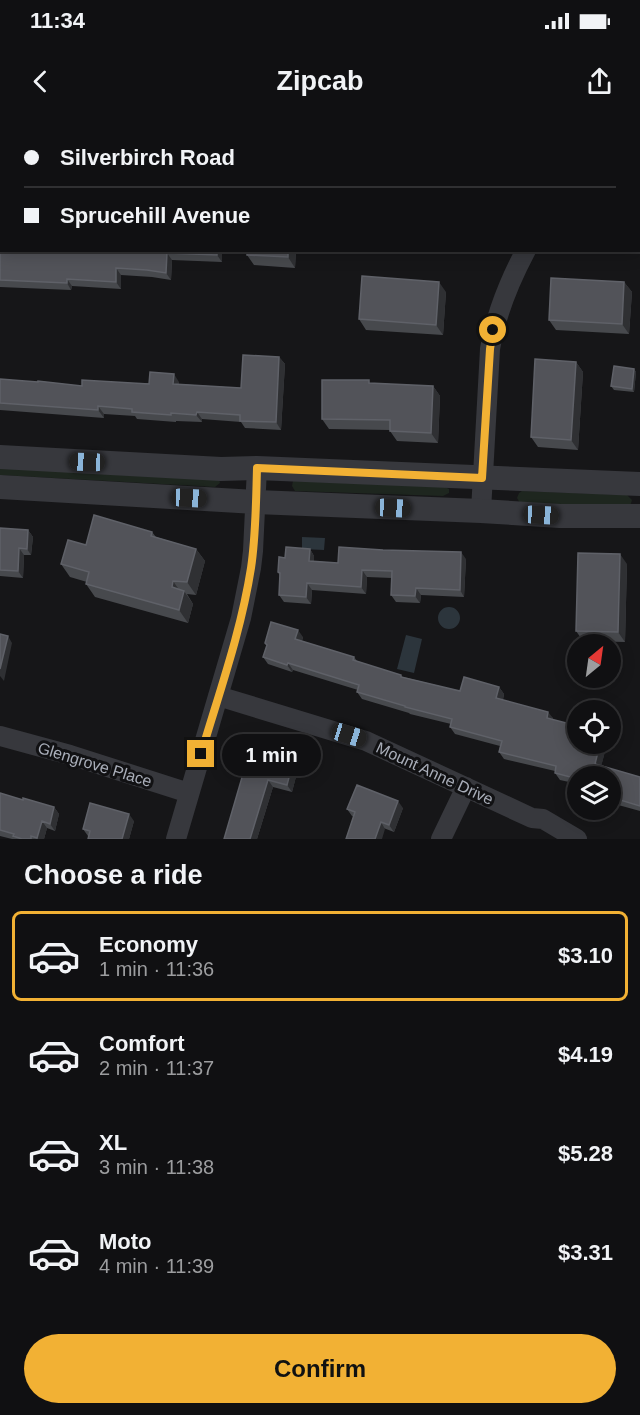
<!DOCTYPE html>
<html lang="en">
<head>
<meta charset="utf-8">
<style>
  :root { --surface:#101012; --page:#19191b; --text:#f1f3f6; --muted:#9c9d9f; --line:#303032; --accent:#f2b134 }
  body { margin:0; font-family:Helvetica,sans-serif; background:var(--page); color:var(--text); height:100vh; display:flex; flex-direction:column; font-size:22px; white-space:nowrap }
  * { box-sizing:border-box; margin:0 }
  p { font-size:20px; color:var(--muted) }
  .icon { flex:none; width:33px; height:33px; fill:none; stroke:currentColor; stroke-width:2; stroke-linecap:round; stroke-linejoin:round }
  .map { position:relative; height:719px; overflow:hidden }
  .drawer { display:flex; flex-direction:column; background:var(--surface); flex:1 }
  .drawer>* { flex:none }
  .hud { position:absolute; left:0px; top:0px; width:640px; height:132px; box-shadow:0 3px 15px #0003,0 0 0 2px var(--line); display:grid; align-content:center; height:132px; padding:0 24px; background:var(--surface) }
  .needle { width:39px; rotate:29deg }
  .buttons { position:absolute; left:567px; top:514px; display:grid; gap:12px }
  .buttons a { display:grid; place-items:center; width:54px; height:54px; border-radius:50%; background:var(--surface); box-shadow:0 3px 15px #0003,0 0 0 2px var(--line); font-size:30px }
  .end { position:absolute; width:27px; height:27px; margin:-14px; border:8px solid #f2b134; background:#111; box-shadow:0 0 0 3px #111 }
  .from { border-radius:50% }
  .bubble { position:absolute; height:42px; border-radius:21px; background:var(--surface); box-shadow:0 3px 15px #0003,0 0 0 2px var(--line); font-size:20px; font-weight:700; line-height:42px; text-align:center }
  .car { position:absolute; width:18px; height:36px; margin:-18px -9px; border-radius:8px; box-shadow:0 0 4px 2px #0007; background:linear-gradient(#222 24%,#8ab4d8 0 40%,#222 0 76%,#8ab4d8 0 86%,#222 0) }
  .hud b { display:flex; align-items:center; gap:21px; height:57px; font-size:22px }
  .hud b+b { border-top:2px solid var(--line) }
  .hud i { width:15px; height:15px; background:var(--text) }
  ul { padding:0; list-style:none }
  li { display:flex; align-items:center; gap:18px; height:90px; margin:0 12px 9px; padding:0 12px; border:3px solid transparent; border-radius:9px }
  li div { flex:1 }
  li b { display:block; font-size:22px }
  li em { font-style:normal; font-weight:700 }
  li.on { border-color:var(--accent) }
  li>.icon { width:54px; height:54px; stroke-width:1.5 }
  h2 { padding:0 24px; font-size:27px; line-height:72px }
  .cta { display:flex; gap:12px; margin-top:auto; padding:12px 24px }
  .cta a { flex:1; height:69px; border-radius:36px; background:var(--accent); color:#111; font-size:24px; font-weight:700; line-height:69px; text-align:center }
  .status { display:flex; justify-content:space-between; align-items:center; height:42px; padding:0 30px; background:var(--surface); direction:ltr }
  .status svg { height:16px; fill:currentColor }
  header { display:flex; justify-content:space-between; align-items:center; height:78px; padding:0 24px; background:var(--surface); font-size:27px; font-weight:700 }
  .map>svg:first-child { display:block }
  .green { fill:#1e261f }
  .water { fill:#2c353c }
  .lines { fill:none; stroke-linecap:round; stroke-linejoin:round }
  .service { stroke:#37383d; stroke-width:9 }
  .minor { stroke:#37383d; stroke-width:20 }
  .tertiary { stroke:#37383d; stroke-width:24 }
  .wall { fill:#47494d }
  .shaded-wall { fill:#2f3033 }
  .building { fill:#525359; stroke:#5f6168; stroke-width:1.5 }
  .route { stroke:#f2b134; stroke-width:8 }
  .labels { text-anchor:middle; stroke-width:6; stroke-linejoin:round; paint-order:stroke }
  .street-label { font-size:16px; fill:#a8adb8; stroke:#111113 }
</style>
</head>
<body>
<div class="status"><b>11:34</b><svg viewBox="0 0 49 12"><path d="M0 12V9h3v3zM5 12V6h3v6zM10 12V3h3v9zM15 12V0h3v12zM26 1h20v11H26zM47 4h2v5h-2z"/></svg></div>
<header><svg class="icon" aria-label="back" viewBox="0 0 24 24"><path d="M15 5l-7 7 7 7"/></svg>Zipcab<svg class="icon" aria-label="share" viewBox="0 0 24 24"><path d="M12 15V3M7 8l5-5 5 5M5 13v7h14v-7"/></svg></header>
<div class="map">
<svg width="640" height="719" viewBox="0 0 640 719">
  <rect width="100%" height="100%" fill="#161618"/>
  <!-- green -->
  <path class="green" d="M0,343l219,16 1,4 -5,4 -215,-12z
    M293,361l152,6 4,2v4l-6,3 -148,-5 -3,-5z
    M522,371l105,4 5,5 -2,6 -5,2 -105,-5 -3,-5 2,-5z"/>
  <!-- water -->
  <path class="water" d="M302,417l23,1 -1,12 -22,-1z
    M438 498a11 11 0 1 1 22 0a11 11 0 1 1-22 0Z
    M406,515l16,4 -8,34 -17,-4z"/>
  <g class="lines">
    <!-- service -->
    <path class="service" d="M28,2v-2
      M92,2v-2
      M639,31h1"/>
    <!-- minor -->
    <path class="minor" d="M517,0l2,2
      M313,2l5,-2
      M0,68h2
      M481,391l9,-162c6,-36 19,-67 36,-99
      M218,576l148,45 166,77 11,1 34,20
      M0,616l70,19 119,38
      M176,719l65,-221 10,-50 2,-17 4,-83
      M441,719l25,-52"/>
    <!-- tertiary -->
    <path class="tertiary" d="M0,337l221,12 36,-1 383,16
      M0,367l256,15 225,9 79,5h80"/>
  </g>
  <!-- wall -->
  <path class="wall" d="M0,0h12v2h-10v18l-2,-1z
    M591,0h43v2h-42z
    M0,112l222,18v12l-50,-2 -1,20 -19,-3 -31,-2v14l-49,-3 -1,4 -71,-3z
    M247,130h49l-1,18 -41,-3 -7,-10z
    M624,162l8,10 -3,42 -73,-4 -7,-10z
    M446,172l-3,43 -77,-5 -7,-11z
    M279,237l6,7 -4,66 -36,-2 -4,-6 -39,-3v3l-26,-1v1l-39,-3 -2,-3 -31,-2v4l-104,-8v-31l82,7 97,-4v2l62,4z
    M576,242l7,10 -5,78 -40,-3 -7,-10z
    M634,249l2,3 -2,20 -20,-2 -3,-4z
    M371,263l62,3 7,10 -2,47 -41,-2 -7,-10v-1l-61,-1 -7,-10z
    M0,408l28,2 5,7 -2,18h-7l-1,23 -23,-2z
    M152,412l4,5 40,12 9,12 -9,34 -9,-1 6,10 -5,19 -93,-26 -9,-13 1,-2 -17,-5 -9,-13 25,-19z
    M310,429l4,7v5l24,2 128,-4 -2,38 -43,-2 -1,8 -24,-1 -5,-7 1,-17 -25,-1 -1,17 -54,-4 -1,14 -27,-2 -5,-7 1,-19 -2,-4 7,-14z
    M627,444l-2,78 -42,-1 -7,-10z
    M303,517l-1,4 52,16 3,4 46,16 57,14 39,-4 5,7 -1,6 50,18v2l25,24h29l-6,22 39,11v34l-29,-8 -1,-26h-32v7l-18,-4 -5,-7v-2l-51,-12 -5,-7 1,-6 -45,-12 -5,-7 1,-3 -41,-10 -1,-1 -47,-14 -5,-7 1,-2 -65,-20 -1,2 -24,-8 -5,-7 4,-11 -2,-3z
    M250,630l48,19 -6,23 -19,-5 -16,52z
    M0,673l23,7 31,7 5,7 -4,17 -8,-3 -3,11h-32l-12,-3z
    M403,688l-9,24 -42,-16 -5,-7z
    M134,701l-5,18h-41v-3l-5,-7z"/>
  <!-- shaded-wall -->
  <path class="shaded-wall" d="M4,0h8v2h-8z
    M217,130h5v12l-5,-7z
    M288,130h8l-1,18 -7,-11z
    M167,133l5,7 -1,20 -5,-7z
    M116,148l5,7v14l-5,-7z
    M67,159l5,7 -1,4 -4,-7z
    M439,162l7,10 -3,43 -7,-10z
    M624,162l8,10 -3,42 -7,-10z
    M279,237l6,7 -4,66 -5,-8z
    M576,242l7,10 -5,78 -7,-10z
    M634,249l2,3 -2,20 -2,-3z
    M174,254l5,8v9l-6,-7z
    M433,266l7,10 -2,47 -7,-10z
    M98,286l6,8v4l-6,-8z
    M197,292l5,7v3l-6,-7z
    M28,410l5,7 -2,18 -4,-6z
    M19,428l5,7 -1,23 -5,-7z
    M196,429l9,12 -9,34 -9,-13z
    M310,429l4,7v12l-5,-7z
    M461,432l5,7 -2,38 -4,-7z
    M620,434l7,10 -2,78 -7,-10z
    M362,450l5,7 -1,17 -5,-7z
    M173,461l9,13 -10,-7z
    M307,463l5,7 -1,14 -5,-7z
    M416,468l5,7 -1,8 -5,-7z
    M184,471l9,13 -5,19 -9,-13z
    M298,510l5,7 -3,9 -5,-7z
    M8,516l4,7 -8,38 -4,-5v-7z
    M288,543l5,7 -1,2 -5,-7z
    M499,567l5,7 -3,11 -5,-7z
    M548,592l5,6 -1,7 -5,-7z
    M600,624h7l-7,27 -5,-7z
    M293,642l5,7 -6,23 -5,-7z
    M268,660l5,7 -16,52h-7z
    M398,681l5,7 -9,24 -5,-7z
    M54,687l5,7 -4,17 -5,-7z
    M129,694l5,7 -5,18h-7z
    M42,701l5,7 -3,11h-6l-1,-1z
    M381,702l4,7 -3,10h-7z"/>
  <!-- building -->
  <path class="building" d="M0,0h4v2h-2v8h-2z
    M35,0h37v2h-37z
    M0,112l2,1v17h215v5l-50,-2 -1,20 -19,-3 -31,-2v14l-49,-3v4l-67,-3z
    M247,130h41v7l-41,-2z
    M362,156l77,6 -3,43 -77,-6z
    M551,158l73,4 -2,42 -73,-4z
    M243,235l36,2 -3,65 -36,-1v-6l-43,-3 -1,3 -25,-2v2l-39,-3v-3l-34,-3v4l-98,-7v-24l38,3v-1l44,5v-6l67,4 1,-12 24,2 -1,10 68,4z
    M535,239l41,3 -5,78 -40,-3z
    M614,246l20,3 -2,20 -21,-3z
    M322,260h47v3l64,3 -2,47 -41,-2v-11l-68,-1z
    M94,395l58,17 -1,4 45,13 -9,33 -14,-1 -1,6 12,4 -5,19 -93,-26 3,-12 -28,-8 7,-24 18,5z
    M0,408l28,2 -1,19 -8,-1 -1,23 -18,-1z
    M286,427l24,2 -1,12 29,2 1,-16 44,3 78,2 -1,38 -44,-2 -1,8 -24,-1 1,-24 -30,-1 -1,17 -54,-4 -1,14 -27,-2 1,-22 -2,-1 1,-15 6,1z
    M578,433l42,1 -2,78 -42,-1z
    M271,502l27,8 -3,9 59,18 -1,3 48,15v2l59,14 4,-14 35,10 -3,11 52,14 -1,6 31,8v18h22l-5,20 45,13v29l-30,-9v-20h-32v2l-23,-6 1,-7 -57,-14 3,-11 -52,-14 2,-8 -47,-12v-1l-48,-14 2,-7 -71,-22 -1,2 -24,-8 4,-12 -2,-2z
    M0,514l8,2 -8,33z
    M250,630l43,12 -6,23 -19,-5 -18,59h-26z
    M357,665l41,16 -9,24 -8,-3 -6,17h-29l9,-27 -8,-3z
    M0,673l23,7v-2l31,9 -4,17 -8,-3 -5,17 -6,-2v3h-9l-9,-3 1,-2 -14,-4z
    M90,683l39,11 -7,25h-34l2,-8 -7,-2z"/>
  <g class="lines">
    <!-- route -->
    <path class="route" d="M201,634c18,-61 40,-122 50,-186 5,-33 5,-67 6,-100l225,10 8,-129 3,-19"/>
  </g>
  <g class="labels">
    <!-- street labels -->
    <g class="street-label">
      <text transform="translate(95 644) rotate(17)" y="6">Glengrove Place</text>
      <text transform="translate(435 653) rotate(25)" y="6">Mount Anne Drive</text>
    </g>
  </g>
</svg>
<div class="buttons">
<a><svg class="needle" viewBox="-14 -14 28 28"><path d="M0-13l5 13h-10z" fill="#e53935"/><path d="M0 13l5-13h-10z" fill="#9c9d9f"/></svg></a>
<a><svg class="icon" aria-label="locate" viewBox="0 0 24 24"><circle cx="12" cy="12" r="6"/><path d="M12 2v4M12 18v4M2 12h4M18 12h4"/></svg></a>
<a><svg class="icon" aria-label="layers" viewBox="0 0 24 24"><path d="M12 4l9 5-9 5-9-5zM3 14l9 5 9-5"/></svg></a>
</div>
<i class="end from" style="left:493px;top:210px"></i>
<i class="end" style="left:201px;top:634px"></i>
<div class="bubble" style="left:222px;top:614px;width:99px">1 min</div>
<i class="car" style="left:87px;top:342px;rotate:272deg"></i>
<i class="car" style="left:189px;top:378px;rotate:93deg"></i>
<i class="car" style="left:393px;top:388px;rotate:93deg"></i>
<i class="car" style="left:541px;top:395px;rotate:93deg"></i>
<i class="car" style="left:349px;top:615px;rotate:107deg"></i>
<div class="hud">
<b><i class="from"></i>Silverbirch Road</b>
<b><i></i>Sprucehill Avenue</b>
</div>
</div>
<section class="drawer">
<h2>Choose a ride</h2>
<ul>
<li class="on"><svg class="icon" aria-label="car" viewBox="0 0 24 24"><path d="M5 17H2v-5l4-1 3-4h7l3 4 3 1v5h-3M9 17h6M6 11h13"/><circle cx="7" cy="17" r="2"/><circle cx="17" cy="17" r="2"/></svg><div><b>Economy</b><p>1 min · 11:36</p></div><em>$3.10</em></li>
<li><svg class="icon" aria-label="car" viewBox="0 0 24 24"><path d="M5 17H2v-5l4-1 3-4h7l3 4 3 1v5h-3M9 17h6M6 11h13"/><circle cx="7" cy="17" r="2"/><circle cx="17" cy="17" r="2"/></svg><div><b>Comfort</b><p>2 min · 11:37</p></div><em>$4.19</em></li>
<li><svg class="icon" aria-label="car" viewBox="0 0 24 24"><path d="M5 17H2v-5l4-1 3-4h7l3 4 3 1v5h-3M9 17h6M6 11h13"/><circle cx="7" cy="17" r="2"/><circle cx="17" cy="17" r="2"/></svg><div><b>XL</b><p>3 min · 11:38</p></div><em>$5.28</em></li>
<li><svg class="icon" aria-label="car" viewBox="0 0 24 24"><path d="M5 17H2v-5l4-1 3-4h7l3 4 3 1v5h-3M9 17h6M6 11h13"/><circle cx="7" cy="17" r="2"/><circle cx="17" cy="17" r="2"/></svg><div><b>Moto</b><p>4 min · 11:39</p></div><em>$3.31</em></li>
</ul>
<div class="cta"><a>Confirm</a></div>
</section>
</body>
</html>
